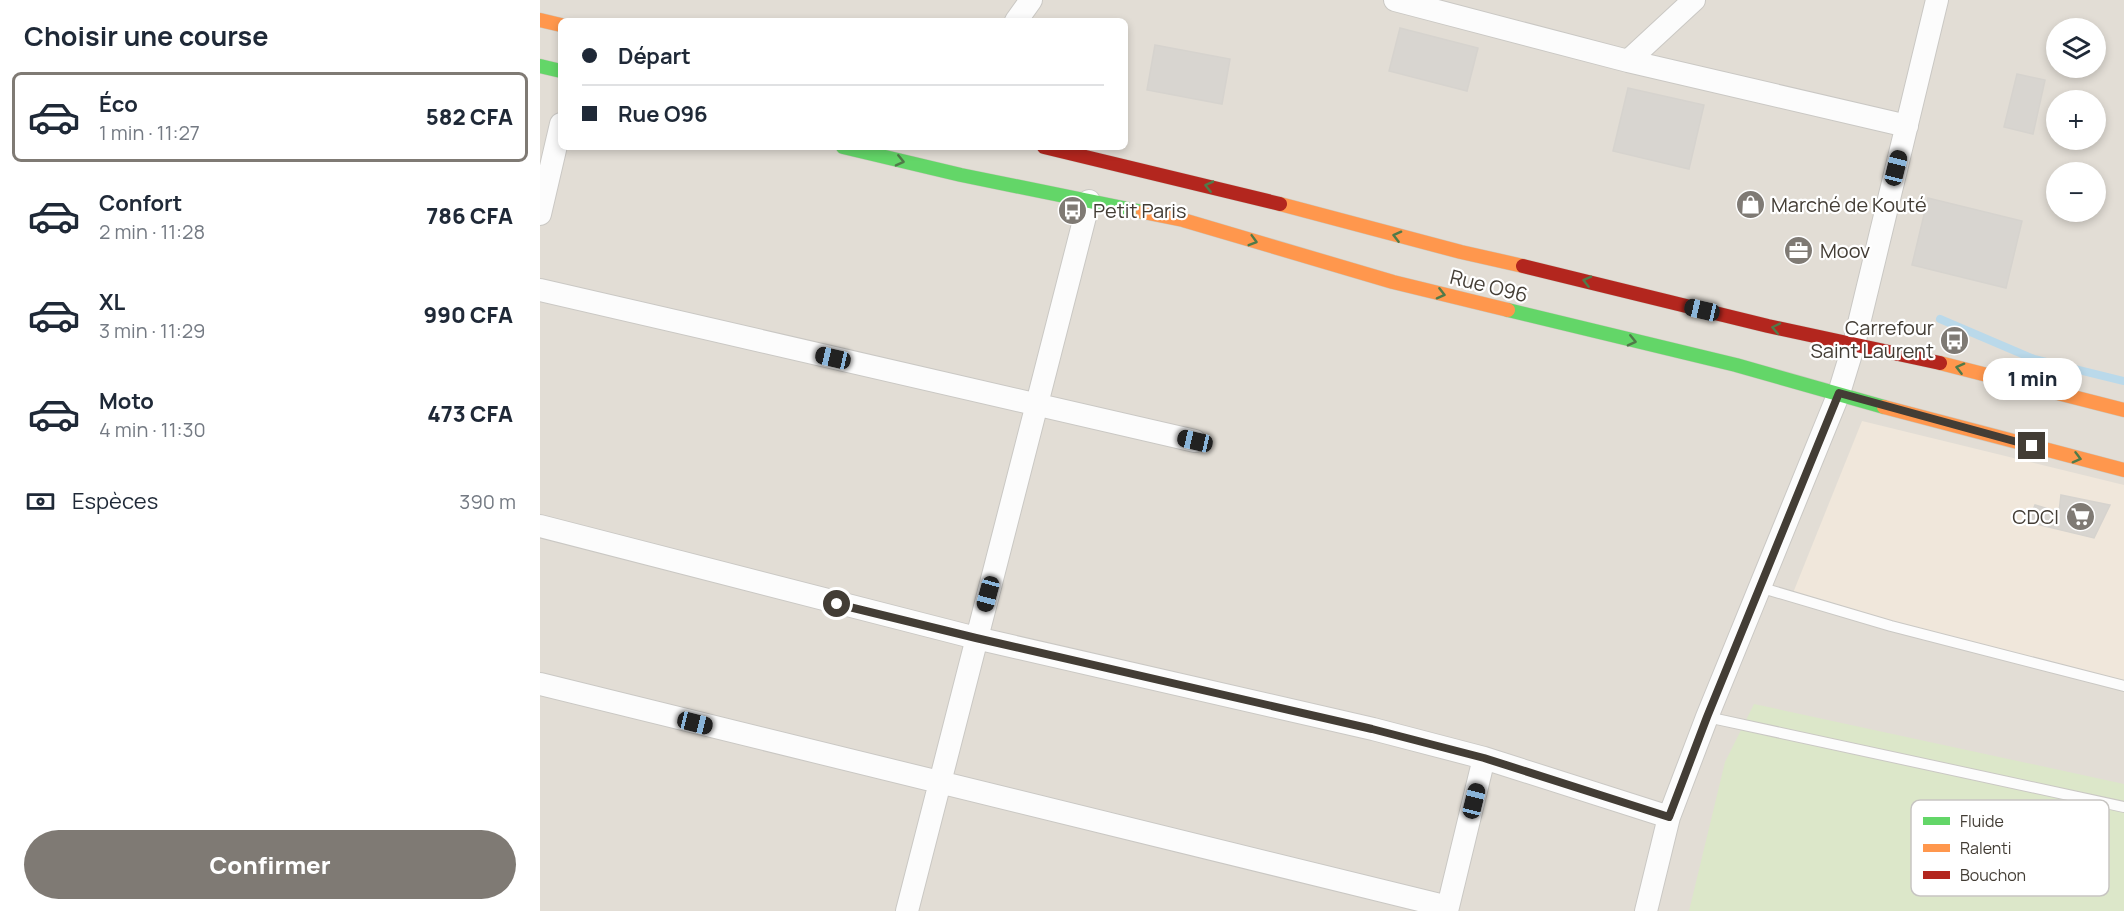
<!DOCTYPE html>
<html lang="fr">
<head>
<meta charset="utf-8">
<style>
  :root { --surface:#fff; --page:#f2f2f3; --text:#1f2937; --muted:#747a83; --line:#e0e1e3; --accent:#7f7a74 }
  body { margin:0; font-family:Manrope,sans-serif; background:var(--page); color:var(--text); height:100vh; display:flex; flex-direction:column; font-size:22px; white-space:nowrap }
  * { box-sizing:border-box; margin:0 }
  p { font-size:20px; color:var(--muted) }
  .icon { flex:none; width:33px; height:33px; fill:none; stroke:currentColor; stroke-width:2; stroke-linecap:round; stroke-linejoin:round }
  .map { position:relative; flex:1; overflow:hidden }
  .drawer { display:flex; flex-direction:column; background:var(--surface); width:540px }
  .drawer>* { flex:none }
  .hud { position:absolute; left:18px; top:18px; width:570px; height:132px; border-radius:9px; box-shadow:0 3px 9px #0003; display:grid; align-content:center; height:132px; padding:0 24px; background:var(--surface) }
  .fabs { position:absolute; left:1506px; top:18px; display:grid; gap:12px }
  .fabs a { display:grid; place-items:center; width:60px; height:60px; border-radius:50%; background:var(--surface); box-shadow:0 3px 9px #0003; font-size:30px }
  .end { position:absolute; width:27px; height:27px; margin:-14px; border:8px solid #433d35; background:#fff; box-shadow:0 0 0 3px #fff }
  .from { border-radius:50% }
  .bubble { position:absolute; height:42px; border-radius:21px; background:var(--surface); box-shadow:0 3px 9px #0003; font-size:20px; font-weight:800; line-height:42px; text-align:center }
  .car { position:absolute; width:18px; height:36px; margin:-18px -9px; border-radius:8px; box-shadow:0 0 4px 2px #0007; background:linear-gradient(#222 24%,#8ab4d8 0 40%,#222 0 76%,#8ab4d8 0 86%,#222 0) }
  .hud b { display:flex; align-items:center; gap:21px; height:57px; font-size:22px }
  .hud b+b { border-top:2px solid var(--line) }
  .hud i { width:15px; height:15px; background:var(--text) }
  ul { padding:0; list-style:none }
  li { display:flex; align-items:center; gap:18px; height:90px; margin:0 12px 9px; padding:0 12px; border:3px solid transparent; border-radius:9px }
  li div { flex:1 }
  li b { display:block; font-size:22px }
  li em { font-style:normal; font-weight:800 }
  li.current { border-color:var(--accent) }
  li>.icon { width:54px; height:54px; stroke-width:1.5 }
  h2 { padding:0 24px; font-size:27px; line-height:72px }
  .pay { display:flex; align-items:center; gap:15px; height:66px; padding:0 24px; font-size:22px }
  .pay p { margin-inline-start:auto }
  .cta { display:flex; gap:12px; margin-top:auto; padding:12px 24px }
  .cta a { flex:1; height:69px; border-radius:36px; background:var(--accent); color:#fff; font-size:24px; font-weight:800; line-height:69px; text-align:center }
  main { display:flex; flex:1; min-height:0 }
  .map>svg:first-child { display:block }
  .residential { fill:#e2ddd5; fill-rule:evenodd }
  .commercial { fill:#f0e7db }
  .green { fill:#dce7c9 }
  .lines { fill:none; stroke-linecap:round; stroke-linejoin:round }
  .stream { stroke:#bad9ea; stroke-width:8 }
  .building { fill:#d8d5d0; stroke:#d6d3ce; stroke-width:1.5 }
  .lane-casing { stroke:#cac8c4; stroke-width:12 }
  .street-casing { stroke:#cac8c4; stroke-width:24 }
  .fast-casing { stroke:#ccc9bf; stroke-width:15 }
  .slow-casing { stroke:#ccc9bf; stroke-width:15 }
  .jam-casing { stroke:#ccc9bf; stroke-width:15 }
  .lane { stroke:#fcfcfc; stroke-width:10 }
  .street { stroke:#fcfcfc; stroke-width:22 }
  .fast { stroke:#63d668; stroke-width:14 }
  .slow { stroke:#ff974d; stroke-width:14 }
  .jam { stroke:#b3261e; stroke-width:14 }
  .oneway { stroke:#507a49 }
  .route { stroke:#433d35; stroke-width:8 }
  .labels { text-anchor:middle; stroke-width:4.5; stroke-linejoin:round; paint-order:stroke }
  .poi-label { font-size:20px; fill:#433d35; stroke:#fff; text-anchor:start }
  .street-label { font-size:20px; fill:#433d35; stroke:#fff }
  .key { fill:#fff; stroke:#c7c5c2; stroke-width:1.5 }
  .key-label { font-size:16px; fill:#433d35 }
</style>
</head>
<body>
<main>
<section class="drawer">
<h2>Choisir une course</h2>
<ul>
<li class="current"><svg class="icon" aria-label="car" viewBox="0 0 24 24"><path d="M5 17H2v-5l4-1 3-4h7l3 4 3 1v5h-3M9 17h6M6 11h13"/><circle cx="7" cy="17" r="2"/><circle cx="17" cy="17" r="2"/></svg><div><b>Éco</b><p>1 min · 11:27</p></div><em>582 CFA</em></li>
<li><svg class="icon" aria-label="car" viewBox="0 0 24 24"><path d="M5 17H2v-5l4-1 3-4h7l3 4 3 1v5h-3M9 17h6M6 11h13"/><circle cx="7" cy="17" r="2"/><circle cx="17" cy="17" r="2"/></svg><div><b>Confort</b><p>2 min · 11:28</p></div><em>786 CFA</em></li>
<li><svg class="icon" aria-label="car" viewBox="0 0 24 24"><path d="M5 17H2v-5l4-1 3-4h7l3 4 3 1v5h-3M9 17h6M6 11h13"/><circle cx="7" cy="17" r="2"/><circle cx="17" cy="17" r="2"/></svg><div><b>XL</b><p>3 min · 11:29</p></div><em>990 CFA</em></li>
<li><svg class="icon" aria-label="car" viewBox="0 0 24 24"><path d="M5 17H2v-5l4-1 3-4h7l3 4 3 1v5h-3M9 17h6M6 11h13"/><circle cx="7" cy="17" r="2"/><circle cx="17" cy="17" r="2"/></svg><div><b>Moto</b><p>4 min · 11:30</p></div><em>473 CFA</em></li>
</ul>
<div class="pay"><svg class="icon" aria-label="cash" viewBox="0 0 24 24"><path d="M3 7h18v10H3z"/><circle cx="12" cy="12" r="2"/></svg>Espèces<p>390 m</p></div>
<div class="cta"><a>Confirmer</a></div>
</section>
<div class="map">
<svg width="1584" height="911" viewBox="0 0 1584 911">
  <rect width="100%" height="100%" fill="#eeece8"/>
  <!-- residential -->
  <path class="residential" d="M0,0h1584v911h-1584zM21,21h564v126h-564zM1516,28h40v40h-40zM1516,100h40v40h-40zM1516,172h40v40h-40z"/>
  <!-- commercial -->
  <path class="commercial" d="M1322,421l262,64v200l-331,-92z"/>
  <!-- green -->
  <path class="green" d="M1214,704l370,80v127h-435l36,-149z"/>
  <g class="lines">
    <!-- stream -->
    <path class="stream" d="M1400,319l94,40 90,22"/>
  </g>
  <!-- building -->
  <path class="building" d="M860,28l78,20 -11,43 -78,-20z
    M615,45l75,14 -8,45 -75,-14z
    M1477,74l28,6 -12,54 -29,-7z
    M1088,88l76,17 -15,64 -76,-18z
    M1388,198l94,23 -16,67 -94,-23z
    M1521,495l49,10 -16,33 -66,-16 7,-17 24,7z"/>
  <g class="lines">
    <defs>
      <path id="lane" d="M1219,587l132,39 233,60
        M1167,717l417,90"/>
      <path id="street" d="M855,0l233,61 66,-61
        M476,21l15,-21
        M1088,61l279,65
        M0,214l21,-90
        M0,290l655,151
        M0,526l436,112 397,91 111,29 185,59
        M0,684l908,223
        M367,911l182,-710
        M907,911l37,-153
        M1106,911l23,-94 38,-100 132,-324 15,-49 83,-344"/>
      <path id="fast" d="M0,66l21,5
        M303,147l118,28 182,37
        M968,310l228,55 148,42"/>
      <path id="slow" d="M0,20l21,5
        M740,204l181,48 62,14
        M603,212l40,8 210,62 115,28
        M1400,363l184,47
        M1344,407l240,63"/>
      <path id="jam" d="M504,147l236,57
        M983,266l245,60 172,37"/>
    </defs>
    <!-- lane casing -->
    <use href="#lane" class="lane-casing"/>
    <!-- street casing -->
    <use href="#street" class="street-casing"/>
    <!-- fast casing -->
    <use href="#fast" class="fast-casing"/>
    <!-- slow casing -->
    <use href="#slow" class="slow-casing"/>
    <!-- jam casing -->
    <use href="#jam" class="jam-casing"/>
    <!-- lane -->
    <use href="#lane" class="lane"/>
    <!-- street -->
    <use href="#street" class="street"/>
    <!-- fast -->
    <use href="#fast" class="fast"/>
    <!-- slow -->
    <use href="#slow" class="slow"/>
    <!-- jam -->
    <use href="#jam" class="jam"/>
  </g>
  <!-- one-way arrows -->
  <defs><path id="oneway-chevron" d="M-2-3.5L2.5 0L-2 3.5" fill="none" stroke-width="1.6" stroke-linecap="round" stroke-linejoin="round" transform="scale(1.5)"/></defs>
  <g class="oneway">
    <use href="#oneway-chevron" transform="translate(360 161) rotate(13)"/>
    <use href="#oneway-chevron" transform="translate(669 186) rotate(-167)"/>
    <use href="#oneway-chevron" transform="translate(857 236) rotate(-166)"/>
    <use href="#oneway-chevron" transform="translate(713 241) rotate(16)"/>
    <use href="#oneway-chevron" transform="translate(1047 281) rotate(-166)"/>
    <use href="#oneway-chevron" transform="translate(901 294) rotate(14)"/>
    <use href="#oneway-chevron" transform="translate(1236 328) rotate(-168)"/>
    <use href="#oneway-chevron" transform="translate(1092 341) rotate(13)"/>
    <use href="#oneway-chevron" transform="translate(1420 368) rotate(-166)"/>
    <use href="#oneway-chevron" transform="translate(1537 458) rotate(15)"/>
  </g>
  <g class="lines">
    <!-- route -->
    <path class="route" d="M297,604l139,34 396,91 112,29 185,59 38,-100 132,-324 193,53"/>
  </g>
  <!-- icons -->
  <defs>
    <symbol id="shop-disc" viewBox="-11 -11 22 22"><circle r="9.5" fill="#7f7a74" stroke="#fff"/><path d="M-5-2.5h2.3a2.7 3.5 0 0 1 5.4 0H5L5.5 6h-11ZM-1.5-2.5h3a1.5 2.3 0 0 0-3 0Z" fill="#fff"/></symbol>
    <symbol id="bus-disc" viewBox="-11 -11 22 22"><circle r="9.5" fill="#7f7a74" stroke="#fff"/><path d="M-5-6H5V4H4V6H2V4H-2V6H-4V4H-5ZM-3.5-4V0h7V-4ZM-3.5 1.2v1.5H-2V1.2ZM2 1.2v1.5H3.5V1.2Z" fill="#fff"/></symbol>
    <symbol id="office-disc" viewBox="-11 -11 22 22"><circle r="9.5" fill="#7f7a74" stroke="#fff"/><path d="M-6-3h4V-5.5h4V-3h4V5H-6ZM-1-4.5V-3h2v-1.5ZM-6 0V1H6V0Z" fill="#fff"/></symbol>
    <symbol id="supermarket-disc" viewBox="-11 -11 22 22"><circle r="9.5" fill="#7f7a74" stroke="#fff"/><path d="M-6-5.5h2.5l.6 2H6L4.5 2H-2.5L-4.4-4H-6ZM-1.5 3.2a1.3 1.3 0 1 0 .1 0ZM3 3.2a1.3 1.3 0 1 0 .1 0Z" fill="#fff"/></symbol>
  </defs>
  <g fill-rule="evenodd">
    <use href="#shop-disc" x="1194" y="188" width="33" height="33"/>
    <use href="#bus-disc" x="516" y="194" width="33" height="33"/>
    <use href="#office-disc" x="1242" y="234" width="33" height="33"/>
    <use href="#bus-disc" x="1398" y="324" width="33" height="33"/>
    <use href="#supermarket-disc" x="1524" y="500" width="33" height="33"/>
  </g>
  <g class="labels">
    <!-- poi labels -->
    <g class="poi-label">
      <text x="1231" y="212">Marché de Kouté</text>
      <text x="553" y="218">Petit Paris</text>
      <text x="1280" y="258">Moov</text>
      <text x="1394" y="335" text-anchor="end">Carrefour<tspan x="1394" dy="23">Saint Laurent</tspan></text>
      <text x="1519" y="524" text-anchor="end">CDCI</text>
    </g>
    <!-- street labels -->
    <g class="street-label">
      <text transform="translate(949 286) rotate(14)" y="7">Rue O96</text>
    </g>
  </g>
  <!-- legend -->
  <rect x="1371" y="800" width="198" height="96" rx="9" class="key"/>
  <rect x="1383" y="817" width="27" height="8" fill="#63d668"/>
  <rect x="1383" y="844" width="27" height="8" fill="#ff974d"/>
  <rect x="1383" y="871" width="27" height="8" fill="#b3261e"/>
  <g class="key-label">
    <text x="1420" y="827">Fluide</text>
    <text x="1420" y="854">Ralenti</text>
    <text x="1420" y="881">Bouchon</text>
  </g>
</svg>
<div class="fabs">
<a><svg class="icon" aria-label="layers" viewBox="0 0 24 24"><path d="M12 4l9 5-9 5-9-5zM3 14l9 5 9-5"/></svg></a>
<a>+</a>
<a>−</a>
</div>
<i class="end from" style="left:297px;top:604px"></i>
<i class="end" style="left:1492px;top:446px"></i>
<div class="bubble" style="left:1443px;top:358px;width:99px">1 min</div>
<i class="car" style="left:1356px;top:168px;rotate:14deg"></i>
<i class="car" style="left:1162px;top:310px;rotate:283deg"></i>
<i class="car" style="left:293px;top:358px;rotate:283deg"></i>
<i class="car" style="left:655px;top:441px;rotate:283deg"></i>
<i class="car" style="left:448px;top:594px;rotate:195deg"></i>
<i class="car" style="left:155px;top:723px;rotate:104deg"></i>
<i class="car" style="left:934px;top:801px;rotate:14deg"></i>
<div class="hud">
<b><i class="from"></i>Départ</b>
<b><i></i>Rue O96</b>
</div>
</div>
</main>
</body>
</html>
